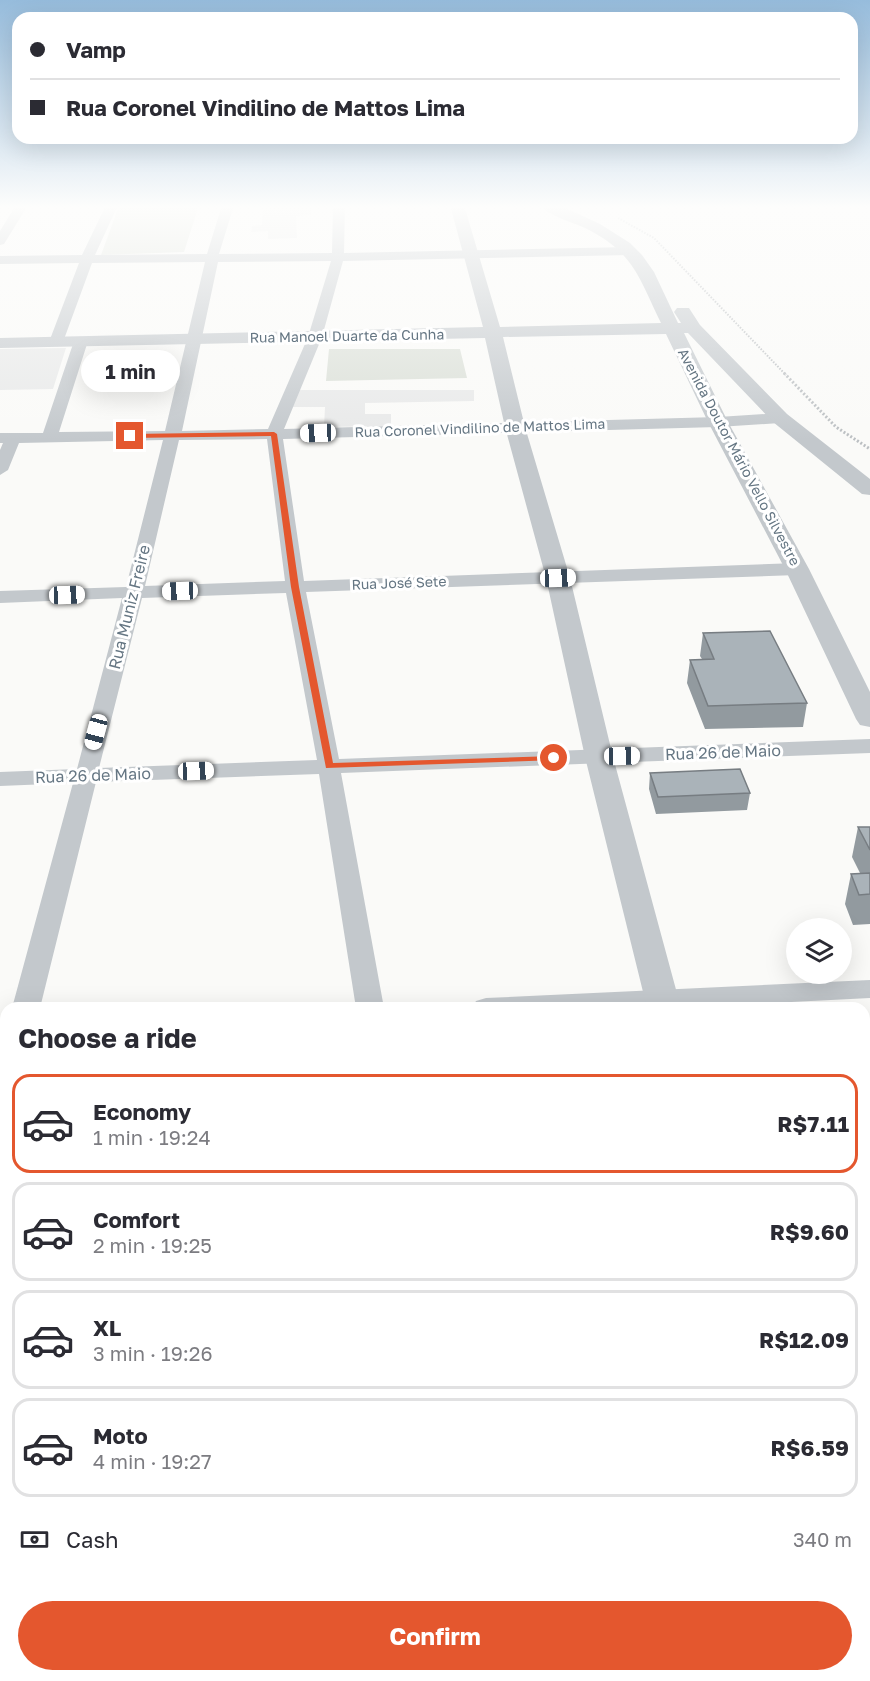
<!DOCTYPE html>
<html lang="en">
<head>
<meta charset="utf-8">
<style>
  :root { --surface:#fff; --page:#f7f7f7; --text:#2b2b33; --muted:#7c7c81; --line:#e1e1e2; --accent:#e4572e }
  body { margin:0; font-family:"Golos Text",sans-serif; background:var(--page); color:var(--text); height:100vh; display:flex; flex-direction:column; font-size:22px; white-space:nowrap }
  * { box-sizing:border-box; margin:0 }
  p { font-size:20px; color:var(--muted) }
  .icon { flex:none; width:33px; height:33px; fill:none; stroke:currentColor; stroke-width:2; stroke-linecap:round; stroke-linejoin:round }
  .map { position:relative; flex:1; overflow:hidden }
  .drawer { position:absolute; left:0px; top:1002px; width:870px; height:680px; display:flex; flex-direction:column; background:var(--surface); border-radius:18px 18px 0 0; box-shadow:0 6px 24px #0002 }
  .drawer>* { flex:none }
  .hud { position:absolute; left:12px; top:12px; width:846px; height:132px; border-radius:18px; box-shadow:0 6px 24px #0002; display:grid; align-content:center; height:132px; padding:0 18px; background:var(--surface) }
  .buttons { position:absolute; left:786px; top:918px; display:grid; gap:12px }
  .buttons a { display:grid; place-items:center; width:66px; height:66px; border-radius:50%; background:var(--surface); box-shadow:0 6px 24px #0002; font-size:30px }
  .end { position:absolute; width:27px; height:27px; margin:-14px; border:8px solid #e4572e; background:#fff; box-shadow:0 0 0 3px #fff }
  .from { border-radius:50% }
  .bubble { position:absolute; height:42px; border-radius:21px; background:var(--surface); box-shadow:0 6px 24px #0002; font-size:20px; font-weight:700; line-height:42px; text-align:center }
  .car { position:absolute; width:18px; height:36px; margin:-18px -9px; border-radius:8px; box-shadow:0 0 4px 2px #0007; background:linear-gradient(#fff 24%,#345 0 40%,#fff 0 76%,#345 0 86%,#fff 0) }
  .hud b { display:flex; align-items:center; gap:21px; height:57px; font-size:22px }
  .hud b+b { border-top:2px solid var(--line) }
  .hud i { width:15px; height:15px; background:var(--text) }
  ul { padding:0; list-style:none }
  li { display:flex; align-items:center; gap:18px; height:99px; margin:0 12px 9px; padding:0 6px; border:3px solid var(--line); border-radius:18px }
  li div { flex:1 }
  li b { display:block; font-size:22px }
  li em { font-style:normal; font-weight:700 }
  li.current { border-color:var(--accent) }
  li>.icon { width:54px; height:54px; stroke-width:1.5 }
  h2 { padding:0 18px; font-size:27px; line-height:72px }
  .pay { display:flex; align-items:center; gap:15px; height:66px; padding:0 18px; font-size:22px }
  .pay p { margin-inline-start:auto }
  .primary-button { display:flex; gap:12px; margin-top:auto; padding:12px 18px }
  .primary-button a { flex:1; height:69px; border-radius:36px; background:var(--accent); color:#fff; font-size:24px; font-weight:700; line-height:69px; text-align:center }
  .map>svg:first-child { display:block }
  .built { fill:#e8e9e9 }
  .green { fill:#dadfd7 }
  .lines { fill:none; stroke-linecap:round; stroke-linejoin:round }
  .path-far1 { stroke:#bbbfc2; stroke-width:2; stroke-dasharray:1.5 1.5; stroke-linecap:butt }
  .path { stroke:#bbbfc2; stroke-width:3; stroke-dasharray:2 2; stroke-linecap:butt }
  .minor { fill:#c3c8cc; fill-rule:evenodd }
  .tertiary { fill:#c3c8cc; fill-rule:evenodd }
  .wall { fill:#929a9f }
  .building { fill:#aab3b9; stroke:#777d82; stroke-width:1.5 }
  .route { fill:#e4572e }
  .labels { text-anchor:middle; stroke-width:6; stroke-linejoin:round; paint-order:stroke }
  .far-street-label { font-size:14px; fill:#657683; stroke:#fff }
  .street-label { font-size:16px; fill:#657683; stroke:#fff }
</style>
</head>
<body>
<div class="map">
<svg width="870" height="1681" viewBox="0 0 870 1681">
  <rect width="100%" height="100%" fill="#fafaf8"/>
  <!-- built -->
  <path class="built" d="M263,205h9v3l39,-2v9l-15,1 1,22 -29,1v-8l-17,1 1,-6 10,-1z
    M66,348l-13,41 -53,1v-41z
    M293,390h181v11l-109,2v11h26v12l-67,1 1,-20h-34z"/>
  <!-- green -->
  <path class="green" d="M199,205l-15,47 -83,3 18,-49z
    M329,349h131l7,29 -141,3z
    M870,1480v138l-6,-18v-119z"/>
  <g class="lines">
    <!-- path-far1 -->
    <path class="path-far1" d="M618,218l36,20 132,137"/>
    <!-- path -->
    <path class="path" d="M784,373l52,54 34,22"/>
    <!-- minor -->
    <path class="minor" d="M16,205h12l-24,39 -4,1v-14z
      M106,205h12l-23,50 112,-1 15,-49h12l-15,49 113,-1 1,-48h12l-1,48 286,-6 6,4 -6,4 -287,6 -21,76 -38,92 434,-12 62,-4 8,5 -8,5 -62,4 -435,12 21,142 493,-18 7,2 2,4 -2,4 -7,2 -491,17 33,167 531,-20v14l-529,20 43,235h-28l-37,-234 -223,8 -56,226h-28l61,-225 -73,3v-14l77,-3 45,-171 -122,5v-12l126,-4 37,-147 -144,3 -11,27 -8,5v-25l3,-7h-3v-10h43l31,-92 7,-4 7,4 -29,91 106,-1 40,-169 -113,1 -29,79 -2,3h-10l-2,-3 30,-79 -79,1v-8l82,-1zM331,261l-23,76 -40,92 -86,2 36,-169zM267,439l18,142 -140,5 34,-146zM286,593l31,167 -218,8 43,-170z
      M870,980v18l-194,10h-204l4,-7 10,-3z
      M6,1114v44l-6,2v-44z
      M870,1228v26l-6,1v-26z
      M870,1438v34l-6,1v-34z
      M120,1676h40l-1,5h-40z
      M452,1676h40l1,5h-40z"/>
    <!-- tertiary -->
    <path class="tertiary" d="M450,205h14l36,122 161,-4c-22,-45 -27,-71 -76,-95 -13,-6 -36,-12 -45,-23h19l41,19 30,19 12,12 12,17 24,51h3l-7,-11 3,-4h12l11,17 87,89 83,65v16l-8,-1 -89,-72 -85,-89h-4l44,89 81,147 61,123v35l-10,-2 -4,-6 -71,-150 -77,-147 -42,-88 -163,3 22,90 45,151 43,179 68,251h-34l-62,-251 -39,-179 -41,-151 -20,-89 -485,10v-10l483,-11z
      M814,1676h50l1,5h-50z"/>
  </g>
  <!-- wall -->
  <path class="wall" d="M703,633l104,70 -4,24 -98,2 -18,-46 3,-23 12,-1 -2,-3z
    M650,773l100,20 -3,17 -91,4 -7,-25z
    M858,827h12v97l-17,1 -8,-21 6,-30 9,-1 -8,-16z"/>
  <!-- building -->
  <path class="building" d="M770,631l37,72 -99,3 -18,-46 24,-1 -11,-26z
    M740,769l10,24 -92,4 -8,-24z
    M858,827h12v23z
    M870,873v21l-11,1 -8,-21z"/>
  <!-- sky -->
  <linearGradient id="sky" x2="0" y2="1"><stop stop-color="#96bcdc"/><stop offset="0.47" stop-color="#fdfdfc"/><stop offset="1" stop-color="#fdfdfc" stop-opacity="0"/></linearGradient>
  <rect width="870" height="440" fill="url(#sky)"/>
  <!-- route -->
  <path class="route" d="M274,432l3,2 22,153 34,176 221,-7h3v4l-231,8 -35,-181 -20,-151 -141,2 -3,-2 3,-2z"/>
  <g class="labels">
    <!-- far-street labels -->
    <g class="far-street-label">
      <text transform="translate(347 336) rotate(-1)" y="5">Rua Manoel Duarte da Cunha</text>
      <text transform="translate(480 428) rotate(-2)" y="5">Rua Coronel Vindilino de Mattos Lima</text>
      <text transform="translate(739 457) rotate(62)" y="5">Avenida Doutor Mário Vello Silvestre</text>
      <text transform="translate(399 583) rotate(-2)" y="5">Rua José Sete</text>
    </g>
    <!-- street labels -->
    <g class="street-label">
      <text transform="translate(129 607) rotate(-76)" y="6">Rua Muniz Freire</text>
      <text transform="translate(723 752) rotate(-2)" y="6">Rua 26 de Maio</text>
      <text transform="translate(93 775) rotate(-2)" y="6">Rua 26 de Maio</text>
    </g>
  </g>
</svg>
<div class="buttons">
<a><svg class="icon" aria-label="layers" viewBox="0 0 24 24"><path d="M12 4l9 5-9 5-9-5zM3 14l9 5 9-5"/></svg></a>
</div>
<i class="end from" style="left:554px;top:758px"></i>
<i class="end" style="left:130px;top:436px"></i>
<div class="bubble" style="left:81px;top:350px;width:99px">1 min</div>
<i class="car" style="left:318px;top:433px;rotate:268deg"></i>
<i class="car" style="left:558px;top:578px;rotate:88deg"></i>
<i class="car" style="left:180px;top:591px;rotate:268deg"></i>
<i class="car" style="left:67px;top:595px;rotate:88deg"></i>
<i class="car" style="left:96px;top:732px;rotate:195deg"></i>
<i class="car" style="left:622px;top:756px;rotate:89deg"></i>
<i class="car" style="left:196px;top:771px;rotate:88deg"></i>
<div class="hud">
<b><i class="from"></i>Vamp</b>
<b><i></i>Rua Coronel Vindilino de Mattos Lima</b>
</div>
<section class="drawer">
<h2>Choose a ride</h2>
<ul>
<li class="current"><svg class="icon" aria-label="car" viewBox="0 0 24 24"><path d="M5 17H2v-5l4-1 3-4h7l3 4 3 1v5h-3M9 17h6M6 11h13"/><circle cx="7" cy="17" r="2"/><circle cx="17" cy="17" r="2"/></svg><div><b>Economy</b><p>1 min · 19:24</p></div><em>R$7.11</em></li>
<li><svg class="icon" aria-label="car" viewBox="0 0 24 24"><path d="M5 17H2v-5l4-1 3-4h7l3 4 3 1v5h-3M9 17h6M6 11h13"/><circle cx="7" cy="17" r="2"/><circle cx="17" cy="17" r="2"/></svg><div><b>Comfort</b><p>2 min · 19:25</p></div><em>R$9.60</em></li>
<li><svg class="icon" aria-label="car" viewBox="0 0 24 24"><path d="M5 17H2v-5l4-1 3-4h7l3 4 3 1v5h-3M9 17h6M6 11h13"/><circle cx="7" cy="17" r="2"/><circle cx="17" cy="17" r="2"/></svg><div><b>XL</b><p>3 min · 19:26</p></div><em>R$12.09</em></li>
<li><svg class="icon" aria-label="car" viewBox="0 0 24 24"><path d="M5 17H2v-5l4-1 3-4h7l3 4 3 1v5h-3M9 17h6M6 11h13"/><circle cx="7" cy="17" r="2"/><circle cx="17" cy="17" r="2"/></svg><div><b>Moto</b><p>4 min · 19:27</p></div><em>R$6.59</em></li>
</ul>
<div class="pay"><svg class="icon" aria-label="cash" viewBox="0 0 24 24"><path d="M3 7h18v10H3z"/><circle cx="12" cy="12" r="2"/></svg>Cash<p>340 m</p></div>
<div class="primary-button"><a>Confirm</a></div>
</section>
</div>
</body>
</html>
